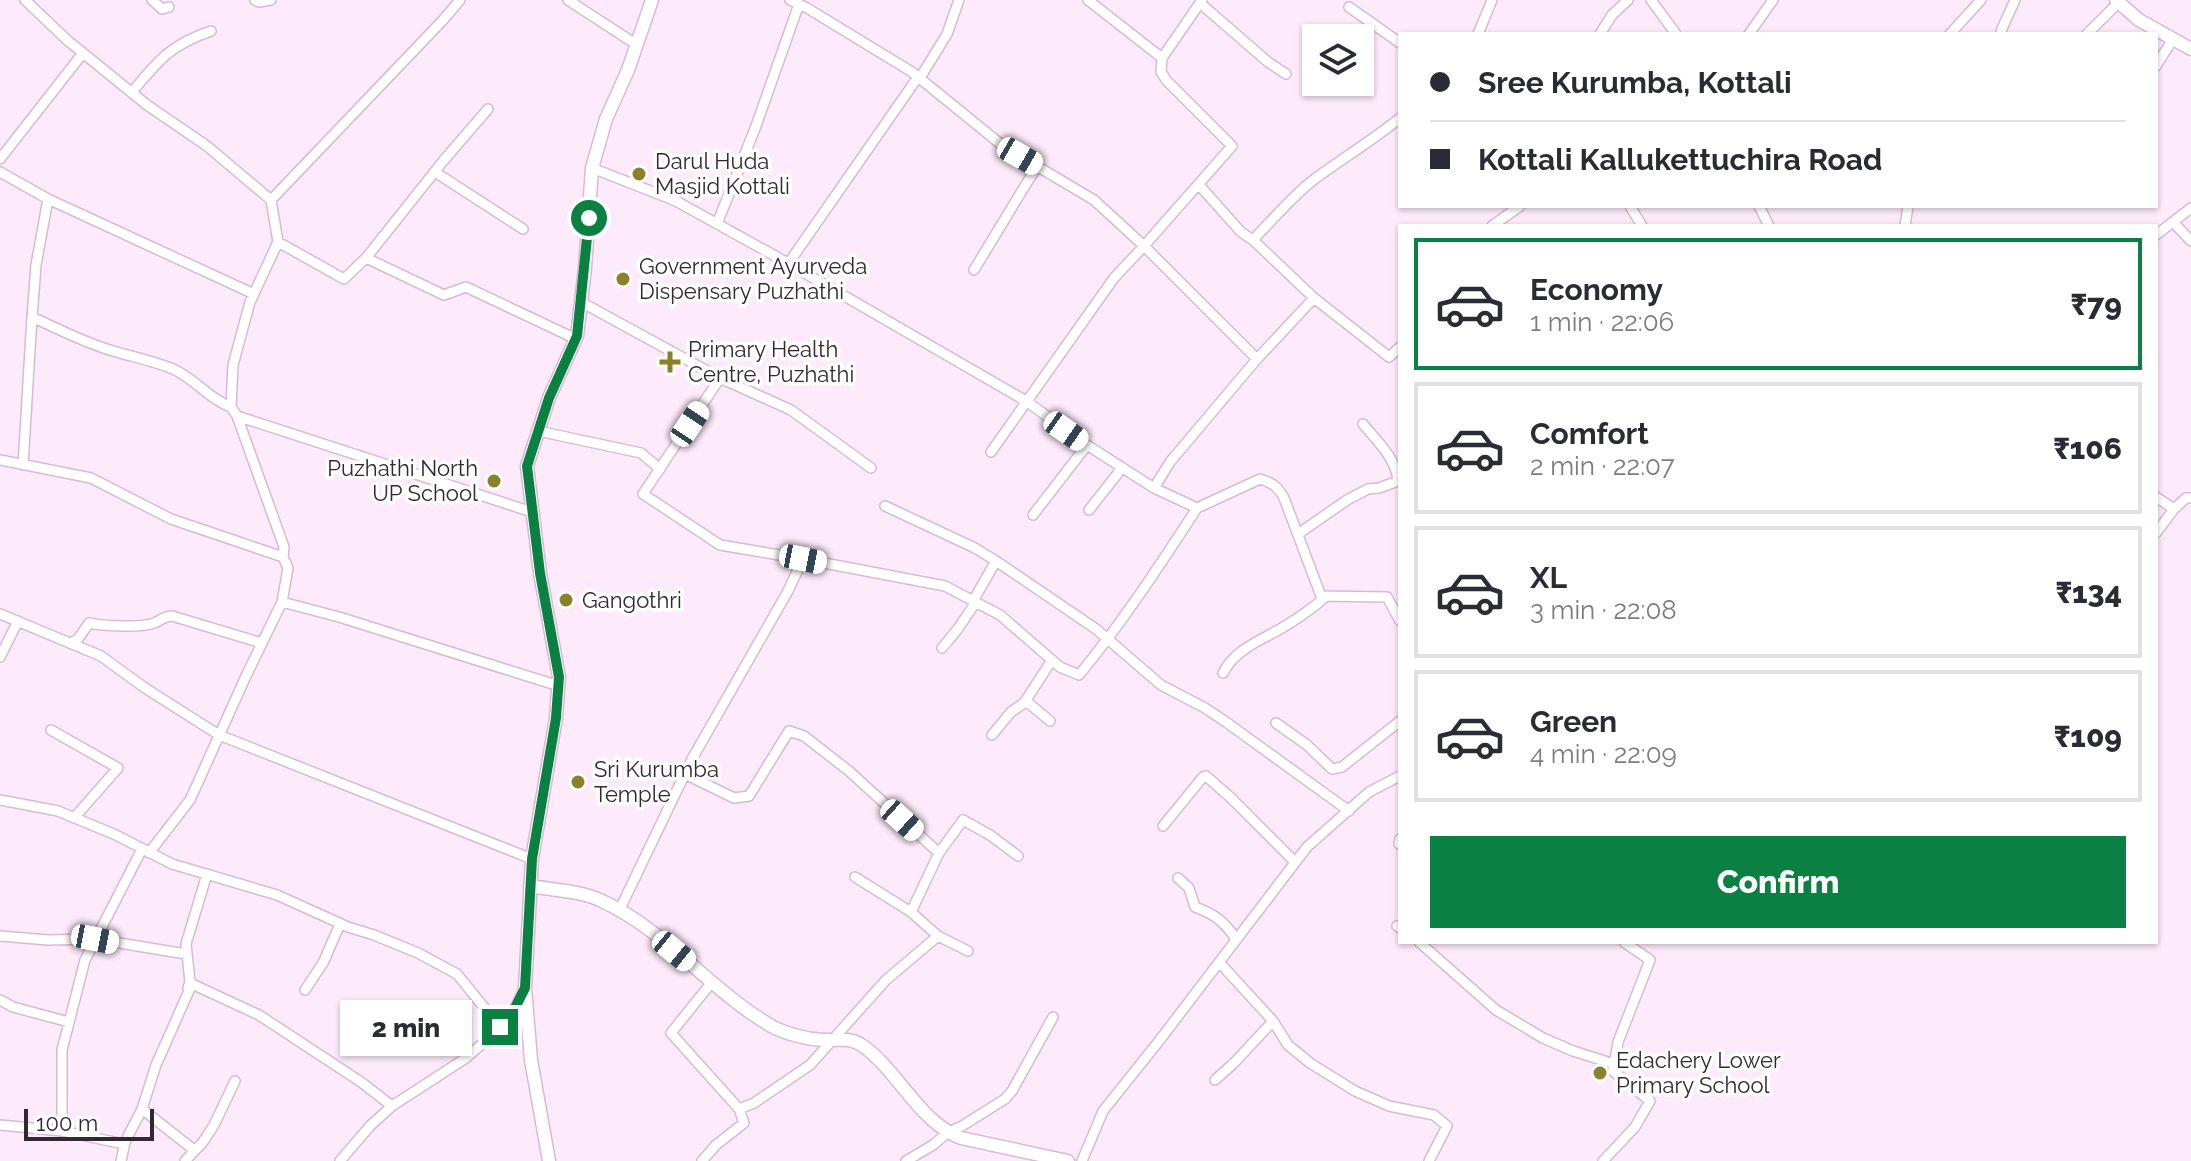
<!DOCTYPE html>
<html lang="en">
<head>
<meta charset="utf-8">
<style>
  :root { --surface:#fff; --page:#f2f2f3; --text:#2b2b33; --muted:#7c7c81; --line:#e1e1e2; --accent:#0b8043 }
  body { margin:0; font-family:Raleway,sans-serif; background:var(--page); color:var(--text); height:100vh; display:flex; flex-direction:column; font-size:30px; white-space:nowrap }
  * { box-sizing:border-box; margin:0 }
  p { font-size:26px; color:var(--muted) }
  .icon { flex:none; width:44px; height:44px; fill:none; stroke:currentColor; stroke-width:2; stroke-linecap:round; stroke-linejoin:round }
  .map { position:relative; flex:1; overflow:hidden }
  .sheet { position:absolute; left:1398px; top:224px; width:760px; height:720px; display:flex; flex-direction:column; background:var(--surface); border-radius:0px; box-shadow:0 2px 6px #0004 }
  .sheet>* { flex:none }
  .hud { position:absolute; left:1398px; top:32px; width:760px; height:176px; border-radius:0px; box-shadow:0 2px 6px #0004; display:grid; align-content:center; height:176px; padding:0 32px; background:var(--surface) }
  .fabs { position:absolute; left:1302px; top:24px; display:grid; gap:16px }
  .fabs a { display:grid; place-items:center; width:72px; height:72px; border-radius:0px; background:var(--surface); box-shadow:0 2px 6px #0004; font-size:40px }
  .scale { position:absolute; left:24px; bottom:20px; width:130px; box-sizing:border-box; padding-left:8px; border:4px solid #332731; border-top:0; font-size:22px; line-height:28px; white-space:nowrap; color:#332731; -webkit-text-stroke:6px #fefefe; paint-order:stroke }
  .end { position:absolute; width:36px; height:36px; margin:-18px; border:10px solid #0b8043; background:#fff; box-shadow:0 0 0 4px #fff }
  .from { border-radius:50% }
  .bubble { position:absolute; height:56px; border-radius:0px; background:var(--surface); box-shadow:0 2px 6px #0004; font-size:26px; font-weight:800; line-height:56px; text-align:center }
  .car { position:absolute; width:24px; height:48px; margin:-24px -12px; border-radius:10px; box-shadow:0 0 6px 2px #0007; background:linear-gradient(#fff 24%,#345 0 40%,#fff 0 76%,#345 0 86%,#fff 0) }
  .hud b { display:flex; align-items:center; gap:28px; height:76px; font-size:30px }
  .hud b+b { border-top:2px solid var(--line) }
  .hud i { width:20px; height:20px; background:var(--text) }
  ul { padding:14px 0 0; list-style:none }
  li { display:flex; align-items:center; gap:24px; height:132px; margin:0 16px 12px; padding:0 16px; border:4px solid var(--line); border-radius:0px }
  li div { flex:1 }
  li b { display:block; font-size:30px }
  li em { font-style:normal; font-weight:800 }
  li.current { border-color:var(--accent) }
  li>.icon { width:72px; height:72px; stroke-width:1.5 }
  .action { display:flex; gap:16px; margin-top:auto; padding:16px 32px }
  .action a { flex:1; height:92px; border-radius:0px; background:var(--accent); color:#fff; font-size:32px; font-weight:800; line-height:92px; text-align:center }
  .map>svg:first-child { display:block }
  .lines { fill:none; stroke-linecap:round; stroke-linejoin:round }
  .minor-casing { stroke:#d8bad4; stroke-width:12 }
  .secondary-casing { stroke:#d8bad4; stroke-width:15 }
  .minor { stroke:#fff; stroke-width:9 }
  .secondary { stroke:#fff; stroke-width:12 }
  .route { stroke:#0b8043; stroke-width:10 }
  .poi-dot { fill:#88822a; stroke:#fefefe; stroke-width:3 }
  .labels { text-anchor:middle; stroke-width:7; stroke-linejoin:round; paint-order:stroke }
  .poi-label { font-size:22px; fill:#332731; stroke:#fefefe; text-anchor:start }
</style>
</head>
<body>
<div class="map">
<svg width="2191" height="1161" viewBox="0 0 2191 1161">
  <rect width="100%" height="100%" fill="#fdeafa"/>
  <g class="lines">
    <defs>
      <path id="minor" d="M25,0l42,40 80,65 60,41 64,54
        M152,0l10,9 7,-2
        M255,0l4,2 12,-2
        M460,0l-17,20 -172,180 7,42 66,37 22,-21 78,37 22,-8 110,52
        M568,0l69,45
        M790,0l17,8 105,64 91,74 91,54 50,46 88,-100 -65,-65 -6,-9 1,-14 -74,-58
        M1651,0l25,34
        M1200,3l68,59 18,12
        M1349,7l51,36
        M1478,34l14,-34
        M1600,34l12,-19 16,-15
        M1749,34l24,-34
        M1950,34l31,-34
        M2002,34l-1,-3 14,-31
        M2087,34l32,-32
        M1162,58l40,-58
        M2156,66l17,-27
        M920,78l27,-44 12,-34
        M132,92c27,-32 38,-47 79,-61
        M0,159l83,-106
        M592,168l84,33 101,56 249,144 61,44 67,43 43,20 63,-29c13,4 18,8 24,19l37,98 66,1 13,24
        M0,172l48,27 -12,66 -4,52c26,12 53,26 81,34 20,6 41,10 60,18 21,9 36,30 58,38
        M435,172l88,57
        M1199,185l42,47 12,8 61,58
        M48,199l206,95
        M1630,206l12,20
        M1759,206l10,20
        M2173,222l18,19
        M717,224l39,-98 43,-122
        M1492,226l28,-20
        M1905,226l3,-20
        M2156,235l35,-27
        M1253,240c19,-20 38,-42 59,-59 29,-22 60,-40 88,-63
        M278,242l-28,60 -17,63 -2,42 6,9 295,96
        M366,258l78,-98 44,-51
        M788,264l130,-187
        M974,270l63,-104
        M581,302l139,76 -77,116 77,51 83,14
        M720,378l71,32 80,58
        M237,416l47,131 -1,10
        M538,431l103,22 19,16
        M991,452l123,-174 30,-32 113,113
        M0,460l91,18 80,41 112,38 5,11 -6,34 57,15 220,69
        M23,465l9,-148
        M1154,488l16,-26 87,-103 57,-61 75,59 11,-10
        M2156,497l18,12
        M885,506l90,42 21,13 100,68 65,56 44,23 21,14 123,89
        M1089,510l33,-42
        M1033,515l54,-70
        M2156,533l18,-24 12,-11h5
        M1298,534l49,-34 21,-11 11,-1 19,-7c-2,-23 -21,-40 -35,-57
        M973,601l23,-40
        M0,614l101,42 44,32 74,47 313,124
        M70,643l8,-4 11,-16c13,3 53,5 65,0 8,-3 10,-7 18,-7l90,27
        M942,648l15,-18 19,-28
        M0,657l18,-36
        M1223,673c10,-20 31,-30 50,-40 15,-8 41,-25 53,-37
        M1026,701l24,20
        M1276,723l31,22 25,24 10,-2 58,-46
        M51,730l67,38 -44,50
        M992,735l19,-23 13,-9 28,-43
        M685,774l49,24 15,-2 40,-65 15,5 45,35 90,82 -28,59
        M0,800l58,11 58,24 56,29 105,31 71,32 26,8 44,18 39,21 43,53
        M1163,826l40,-49 3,-1 25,22 64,64
        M1399,844l1,-5
        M149,853l41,-53 56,-124 36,-74
        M939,853l24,-33 27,15 28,21
        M1178,878l11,10 6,19c19,7 29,14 41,32
        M619,911l73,-152 96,-168 15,-32 142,27 55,29 60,52 19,8c43,-52 81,-110 118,-167
        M1397,926l3,2
        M0,936l48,4 47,-1 91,15
        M938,936l30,15
        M1419,942l77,68 47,28 30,13 41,13
        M1219,962l54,59 15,24 22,18 45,28 34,15 45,9 13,11 -18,35
        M188,988l2,-6 -4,-38 21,-70
        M305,990l18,-27 17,-39
        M0,1000l13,7 56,15
        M1215,1080l19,-17 39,-42
        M142,1109l52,41
        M739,1109l15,-6 56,-38 76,-85 52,-44 -27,-24 -56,-35
        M0,1125l62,6 62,13 18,-35 14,-44 36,-81 67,31 102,67 31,24 74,-48 43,-38 16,-32
        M62,1131v-81l23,-90 57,-111
        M121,1161l4,-19
        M185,1161l18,-19 11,-17 21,-44
        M340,1161l30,-35 22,-20
        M702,1161l14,-16 28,-22 -5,-14 -68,-76 41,-51
        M906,1161l27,-16 14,-12 15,-7 43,-27 7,-8 41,-74
        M1082,1161l21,-50 56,-70 148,-194 62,-55 31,-16
        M1603,1161l32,-34 15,-26 -37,-30 5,-29 32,-82 -26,-18"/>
      <path id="secondary" d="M2116,0l23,20 52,29
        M530,886c24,4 51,5 72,15 64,29 111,93 173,127 15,7 31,11 48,12 15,1 26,-4 40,6 36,26 56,76 98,92l107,23
        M549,1161l-18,-101 -6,-72 7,-129 24,-141 3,-41 -19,-104 -13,-107 22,-68 28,-62 8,-68 7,-100 14,-49 22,-49 24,-70"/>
    </defs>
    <!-- minor casing -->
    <use href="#minor" class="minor-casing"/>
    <!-- secondary casing -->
    <use href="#secondary" class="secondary-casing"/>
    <!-- minor -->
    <use href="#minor" class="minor"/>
    <!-- secondary -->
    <use href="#secondary" class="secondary"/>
  </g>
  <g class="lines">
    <!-- route -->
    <path class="route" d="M500,1027l9,-7 16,-32 7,-129 24,-141 3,-41 -19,-104 -13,-107 22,-68 28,-62 12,-118"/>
  </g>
  <!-- markers -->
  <g class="poi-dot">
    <circle cx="639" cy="174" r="8"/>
    <circle cx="623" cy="279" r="8"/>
    <path d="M666 350h8v8h8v8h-8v8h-8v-8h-8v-8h8z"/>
    <circle cx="494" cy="481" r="8"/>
    <circle cx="566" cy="600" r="8"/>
    <circle cx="578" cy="782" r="8"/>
    <circle cx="1600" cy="1073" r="8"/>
  </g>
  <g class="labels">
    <!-- poi labels -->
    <g class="poi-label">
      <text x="655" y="169">Darul Huda<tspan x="655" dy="25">Masjid Kottali</tspan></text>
      <text x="639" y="274">Government Ayurveda<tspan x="639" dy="25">Dispensary Puzhathi</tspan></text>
      <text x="688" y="357">Primary Health<tspan x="688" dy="25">Centre, Puzhathi</tspan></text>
      <text x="478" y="476" text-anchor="end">Puzhathi North<tspan x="478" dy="25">UP School</tspan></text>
      <text x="582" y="608">Gangothri</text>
      <text x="594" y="777">Sri Kurumba<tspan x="594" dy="25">Temple</tspan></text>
      <text x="1616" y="1068">Edachery Lower<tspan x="1616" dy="25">Primary School</tspan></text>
    </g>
  </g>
</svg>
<div class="fabs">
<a><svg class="icon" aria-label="layers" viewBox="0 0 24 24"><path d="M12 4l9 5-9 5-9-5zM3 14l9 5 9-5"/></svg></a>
</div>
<div class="scale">100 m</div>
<i class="end from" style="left:589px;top:218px"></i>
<i class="end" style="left:500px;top:1027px"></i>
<div class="bubble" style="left:340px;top:1000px;width:132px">2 min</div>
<i class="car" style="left:1020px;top:156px;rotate:120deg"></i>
<i class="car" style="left:690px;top:424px;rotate:34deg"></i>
<i class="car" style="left:1066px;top:431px;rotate:125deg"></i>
<i class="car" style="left:803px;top:559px;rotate:101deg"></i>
<i class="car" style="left:902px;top:820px;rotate:132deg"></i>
<i class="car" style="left:95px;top:939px;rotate:101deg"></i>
<i class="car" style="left:674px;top:951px;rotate:129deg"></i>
<div class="hud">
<b><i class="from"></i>Sree Kurumba, Kottali</b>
<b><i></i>Kottali Kallukettuchira Road</b>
</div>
<section class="sheet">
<ul>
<li class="current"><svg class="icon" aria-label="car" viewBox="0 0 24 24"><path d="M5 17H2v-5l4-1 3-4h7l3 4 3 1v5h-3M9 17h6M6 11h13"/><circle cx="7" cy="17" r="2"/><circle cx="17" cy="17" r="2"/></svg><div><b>Economy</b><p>1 min · 22:06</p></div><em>₹79</em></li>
<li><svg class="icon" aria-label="car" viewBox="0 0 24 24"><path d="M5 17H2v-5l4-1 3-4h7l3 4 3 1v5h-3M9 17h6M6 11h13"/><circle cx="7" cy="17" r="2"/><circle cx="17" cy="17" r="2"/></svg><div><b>Comfort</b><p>2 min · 22:07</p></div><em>₹106</em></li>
<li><svg class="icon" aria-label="car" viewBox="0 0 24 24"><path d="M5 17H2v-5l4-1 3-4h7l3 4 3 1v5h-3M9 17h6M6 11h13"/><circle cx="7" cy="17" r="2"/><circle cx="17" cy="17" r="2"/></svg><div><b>XL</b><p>3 min · 22:08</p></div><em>₹134</em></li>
<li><svg class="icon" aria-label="car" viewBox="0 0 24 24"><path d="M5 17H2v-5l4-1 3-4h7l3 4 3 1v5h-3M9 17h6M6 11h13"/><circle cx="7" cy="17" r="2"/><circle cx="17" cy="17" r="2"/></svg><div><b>Green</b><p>4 min · 22:09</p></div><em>₹109</em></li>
</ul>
<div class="action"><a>Confirm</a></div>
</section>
</div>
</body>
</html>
